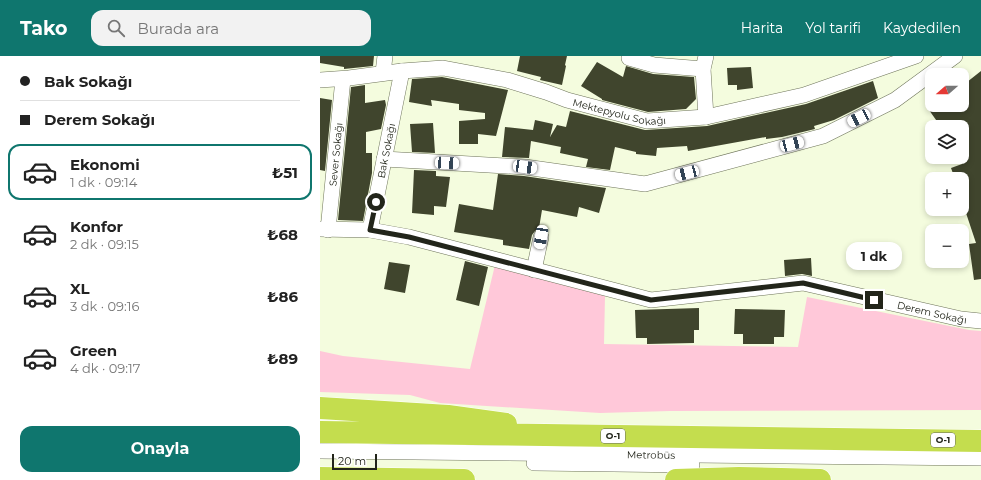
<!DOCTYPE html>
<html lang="tr">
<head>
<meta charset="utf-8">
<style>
  :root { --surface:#fff; --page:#f2f2f2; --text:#222; --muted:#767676; --line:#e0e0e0; --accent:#0f766e }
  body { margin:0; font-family:Montserrat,sans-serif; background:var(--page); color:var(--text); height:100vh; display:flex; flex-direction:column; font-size:15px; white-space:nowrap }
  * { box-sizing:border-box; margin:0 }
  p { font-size:13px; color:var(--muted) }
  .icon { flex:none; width:22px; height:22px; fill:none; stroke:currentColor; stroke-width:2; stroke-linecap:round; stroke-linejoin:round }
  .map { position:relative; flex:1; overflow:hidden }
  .panel { display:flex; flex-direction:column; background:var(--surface); width:320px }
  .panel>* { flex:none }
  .banner { display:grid; align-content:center; height:88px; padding:0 20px; background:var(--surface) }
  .needle { width:26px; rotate:250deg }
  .fabs { position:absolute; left:605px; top:12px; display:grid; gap:8px }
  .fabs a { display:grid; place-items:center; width:44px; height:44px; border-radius:8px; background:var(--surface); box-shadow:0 2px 6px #0003; font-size:20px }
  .scale { position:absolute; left:12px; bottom:10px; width:45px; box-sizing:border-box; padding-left:4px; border:2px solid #22251a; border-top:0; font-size:11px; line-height:14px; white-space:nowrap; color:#22251a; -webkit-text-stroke:3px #fff; paint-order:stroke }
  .end { position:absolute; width:18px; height:18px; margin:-9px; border:5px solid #22251a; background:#fff; box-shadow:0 0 0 2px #fff }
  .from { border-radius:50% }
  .bubble { position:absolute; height:28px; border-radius:12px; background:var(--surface); box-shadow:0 2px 6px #0003; font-size:13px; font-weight:700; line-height:28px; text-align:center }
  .car { position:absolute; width:12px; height:24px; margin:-12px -6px; border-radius:5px; box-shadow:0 0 3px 1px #0007; background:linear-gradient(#fff 24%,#345 0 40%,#fff 0 76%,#345 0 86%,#fff 0) }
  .banner b { display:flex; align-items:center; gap:14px; height:38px; font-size:15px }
  .banner b+b { border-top:1px solid var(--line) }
  .banner i { width:10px; height:10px; background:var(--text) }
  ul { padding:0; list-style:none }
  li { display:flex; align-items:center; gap:12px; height:56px; margin:0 8px 6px; padding:0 12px; border:2px solid transparent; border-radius:12px }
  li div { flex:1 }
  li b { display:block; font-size:15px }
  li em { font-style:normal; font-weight:700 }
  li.current { border-color:var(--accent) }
  li>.icon { width:36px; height:36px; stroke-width:1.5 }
  .cta { display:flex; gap:8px; margin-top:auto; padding:8px 20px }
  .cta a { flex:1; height:46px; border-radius:12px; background:var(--accent); color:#fff; font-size:16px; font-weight:700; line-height:46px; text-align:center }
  header { display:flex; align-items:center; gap:24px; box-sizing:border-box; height:56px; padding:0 20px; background:var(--accent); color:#fff }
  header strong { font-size:19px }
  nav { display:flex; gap:22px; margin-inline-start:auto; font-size:14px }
  .search { width:280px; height:36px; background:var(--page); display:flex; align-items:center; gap:10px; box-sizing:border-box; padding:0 14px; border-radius:12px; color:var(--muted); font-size:15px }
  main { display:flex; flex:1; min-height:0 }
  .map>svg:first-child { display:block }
  .green { fill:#ffc8d9 }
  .building { fill:#40452d }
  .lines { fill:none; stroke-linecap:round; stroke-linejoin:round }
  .minor-casing { stroke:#6e745a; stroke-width:16 }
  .highway-casing { stroke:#fff; stroke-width:23 }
  .minor { stroke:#fff; stroke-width:15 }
  .highway { stroke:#c4dd4e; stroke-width:22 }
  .route { stroke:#22251a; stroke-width:5 }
  .labels { text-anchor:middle; stroke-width:4; stroke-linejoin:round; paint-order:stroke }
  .shield { fill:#fff; stroke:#64665f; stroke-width:1 }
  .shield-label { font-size:9px; font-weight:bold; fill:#22251a }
  .street-label { font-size:10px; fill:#22251a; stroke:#fff }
</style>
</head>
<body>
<header>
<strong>Tako</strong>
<div class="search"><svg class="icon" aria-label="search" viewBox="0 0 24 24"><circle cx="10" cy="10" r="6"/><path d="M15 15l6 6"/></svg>Burada ara</div>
<nav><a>Harita</a><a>Yol tarifi</a><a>Kaydedilen</a></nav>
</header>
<main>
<section class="panel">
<div class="banner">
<b><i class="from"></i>Bak Sokağı</b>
<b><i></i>Derem Sokağı</b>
</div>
<ul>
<li class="current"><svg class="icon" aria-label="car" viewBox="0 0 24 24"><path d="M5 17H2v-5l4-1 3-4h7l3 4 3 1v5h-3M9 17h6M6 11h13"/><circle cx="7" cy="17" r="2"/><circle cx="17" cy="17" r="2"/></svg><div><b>Ekonomi</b><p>1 dk · 09:14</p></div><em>₺51</em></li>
<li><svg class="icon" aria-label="car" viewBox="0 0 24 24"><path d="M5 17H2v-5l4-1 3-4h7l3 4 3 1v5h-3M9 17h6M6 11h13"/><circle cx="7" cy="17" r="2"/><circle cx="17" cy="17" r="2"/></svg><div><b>Konfor</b><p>2 dk · 09:15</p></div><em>₺68</em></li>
<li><svg class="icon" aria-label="car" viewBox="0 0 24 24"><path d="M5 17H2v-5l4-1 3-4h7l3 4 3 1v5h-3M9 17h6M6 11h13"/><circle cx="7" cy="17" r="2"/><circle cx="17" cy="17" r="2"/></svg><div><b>XL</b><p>3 dk · 09:16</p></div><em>₺86</em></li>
<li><svg class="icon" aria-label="car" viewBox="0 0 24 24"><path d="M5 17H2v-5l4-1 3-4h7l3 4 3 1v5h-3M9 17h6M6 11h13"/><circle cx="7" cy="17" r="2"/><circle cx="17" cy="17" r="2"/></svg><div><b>Green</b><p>4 dk · 09:17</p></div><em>₺89</em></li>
</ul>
<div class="cta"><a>Onayla</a></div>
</section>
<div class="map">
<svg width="661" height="424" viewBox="0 0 661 424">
  <rect width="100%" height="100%" fill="#f4fcde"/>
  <!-- green -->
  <path class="green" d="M175,209l110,31 -1,48 194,3 9,-50 162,33 12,1v79l-311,1 -70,2 -160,-10 -30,-8 -90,-3v-41l23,5 127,13z"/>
  <!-- building -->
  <path class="building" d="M0,0h54l-1,10 -29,3v-2l-24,-4z
    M200,0h47l-2,9 1,1 -4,19 -22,-5 1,-3 -24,-6z
    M277,6l26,15 3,-11 27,8 41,3 2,22 -10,10 -38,3 -46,-12v-1l-21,-13z
    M431,11l2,21 -16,2v-5h-9l-1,-17z
    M661,15v208l-7,1 -5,-36 7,-1 -14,-42v-22h-7l-4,-11 11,-4v-37h-21l-12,-17 7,-5h26v-19z
    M122,21l66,13 -12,46 -18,-2v10h-19v-23l26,-2v-6l-26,-3v-6l-28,-4 1,6 -23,-4 3,-23z
    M553,25l5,17 -44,22 -20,6 1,3 -33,8 -16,2v-2l-78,14 -1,-5 -30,2 -1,8 -20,-2v-2l-21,-5 -5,23 -24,-3 2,-8 -28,-6 1,-6 -30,-6 -2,17 -27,-1 3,-30 28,3 2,-10 18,4 -3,13 7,-12 9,2 4,-16 75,19 62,-4 99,-22z
    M45,29v18l20,-3 1,5 -5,24 -15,3v21h6v20l-9,48 -25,-1 13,-133z
    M0,42l12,2 -7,71 -5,-1z
    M113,67l2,30 -23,-1 -2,-28z
    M94,114l22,1v5l14,1 -4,30 -12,-1v9l-22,-2z
    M178,118l26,2 82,12 -7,25 -20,-6 -2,10 -35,-7 -3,18 -4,3 -3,4 -3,14 -26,-4v-5l-49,-8 5,-28 34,6z
    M491,202l1,18 -10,-2 -17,2 -1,-16z
    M145,205l23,6 -9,39 -23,-6z
    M69,206l21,3 -5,28 -21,-4z
    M379,252v22h-5v13l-47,1v-6h-11l-1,-28z
    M415,253l50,1 -1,27h-10v7h-31v-10h-9z"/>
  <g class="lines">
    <defs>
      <g id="minor">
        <path d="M386,0l-3,13 3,48"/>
        <path d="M309,2l25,7 49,4"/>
        <path d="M63,17l2,-17"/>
        <path id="s1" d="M0,24l29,-2 53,-7 41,-3 64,12 39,12 21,8 80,21 59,-4 98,-22 112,-39"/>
        <path d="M64,103l141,8 120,17 178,-48 72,-36 60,-44"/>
        <path id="s2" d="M0,173l50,1 39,7 242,63 152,-17 158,36 20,2"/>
        <path id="s3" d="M8,174l15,-151"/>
        <path id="s4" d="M50,174l32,-159"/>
        <path d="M214,214l7,-33"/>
        <path id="s5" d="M0,395l661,7"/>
        <path d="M214,407l158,2"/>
      </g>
      <path id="highway" d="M0,352l128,8 58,8
        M0,376l661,9
        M0,422l144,2
        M356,424l63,-2 81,2"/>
    </defs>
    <!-- minor casing -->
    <use href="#minor" class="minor-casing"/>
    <!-- highway casing -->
    <use href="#highway" class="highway-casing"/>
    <!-- minor -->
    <use href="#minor" class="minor"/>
    <!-- highway -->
    <use href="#highway" class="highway"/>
  </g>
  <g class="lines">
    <!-- route -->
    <path class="route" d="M56,146l-6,28 39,7 242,63 152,-17 71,17"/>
  </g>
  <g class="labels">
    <!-- shield labels -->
    <g class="shield">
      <rect x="281" y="373" width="24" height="14" rx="3"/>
      <rect x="611" y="377" width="24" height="14" rx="3"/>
    </g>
    <g class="shield-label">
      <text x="293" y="383">O-1</text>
      <text x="623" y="387">O-1</text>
    </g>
    <!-- street labels -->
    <g class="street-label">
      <text dy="4" stroke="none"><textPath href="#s1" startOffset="306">Mektepyolu Sokağı</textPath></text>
      <text dy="4" stroke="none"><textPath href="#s4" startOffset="81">Bak Sokağı</textPath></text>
      <text dy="4" stroke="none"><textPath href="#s3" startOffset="76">Sever Sokağı</textPath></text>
      <text dy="4" stroke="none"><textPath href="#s2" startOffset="625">Derem Sokağı</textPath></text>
      <text dy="4" stroke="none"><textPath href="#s5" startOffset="331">Metrobüs</textPath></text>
    </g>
  </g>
</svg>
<div class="fabs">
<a><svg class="needle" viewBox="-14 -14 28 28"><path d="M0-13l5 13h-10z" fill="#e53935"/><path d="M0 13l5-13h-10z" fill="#767676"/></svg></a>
<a><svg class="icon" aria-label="layers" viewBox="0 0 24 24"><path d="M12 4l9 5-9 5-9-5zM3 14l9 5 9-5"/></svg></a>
<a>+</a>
<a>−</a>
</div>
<div class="scale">20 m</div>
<i class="end from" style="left:56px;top:146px"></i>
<i class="end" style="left:554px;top:244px"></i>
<div class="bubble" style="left:526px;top:186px;width:56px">1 dk</div>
<i class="car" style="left:539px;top:62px;rotate:243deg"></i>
<i class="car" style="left:472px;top:88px;rotate:75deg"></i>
<i class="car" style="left:127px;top:107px;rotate:93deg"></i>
<i class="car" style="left:205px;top:111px;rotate:98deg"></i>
<i class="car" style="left:367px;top:117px;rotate:255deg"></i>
<i class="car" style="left:221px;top:181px;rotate:190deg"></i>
</div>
</main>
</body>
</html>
